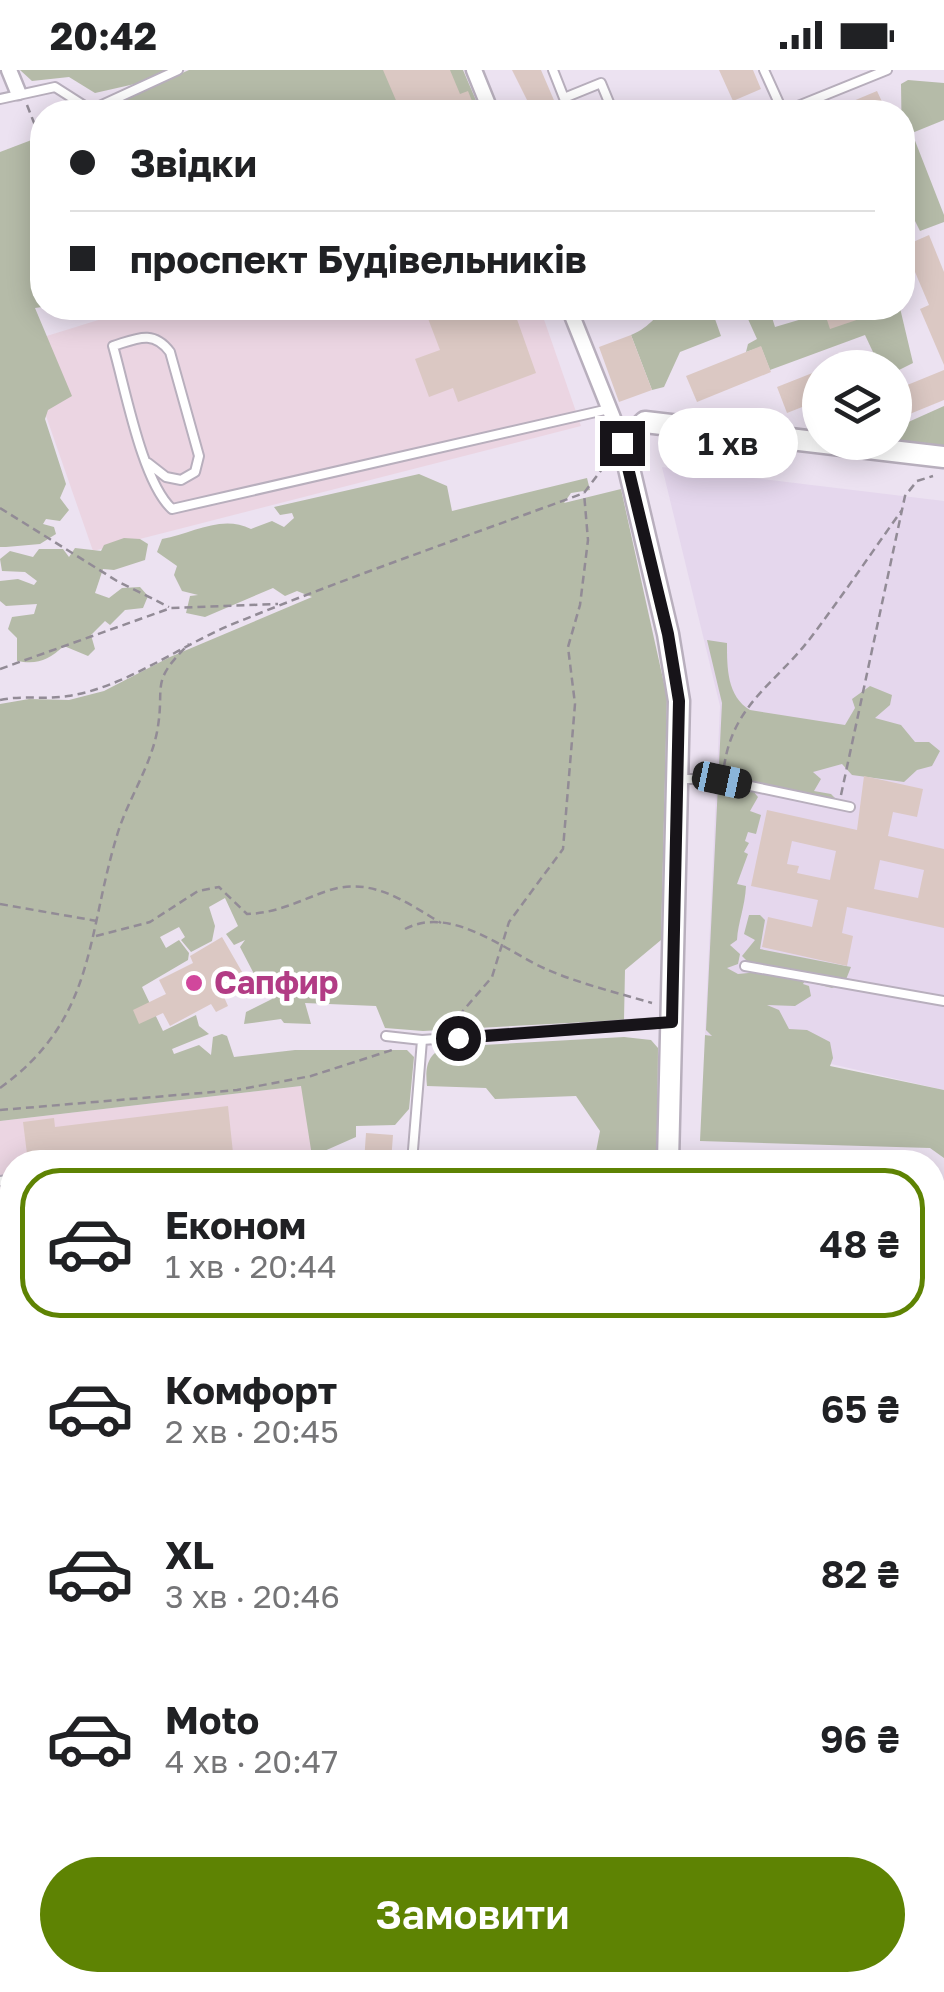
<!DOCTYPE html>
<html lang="uk">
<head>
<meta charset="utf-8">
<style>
  :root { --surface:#fff; --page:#f2f2f2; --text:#202124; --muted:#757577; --line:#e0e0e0; --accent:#5e8303 }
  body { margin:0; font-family:"Golos Text",sans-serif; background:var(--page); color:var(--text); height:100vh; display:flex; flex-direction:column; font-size:38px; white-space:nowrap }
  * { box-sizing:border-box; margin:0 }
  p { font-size:32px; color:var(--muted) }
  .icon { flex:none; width:55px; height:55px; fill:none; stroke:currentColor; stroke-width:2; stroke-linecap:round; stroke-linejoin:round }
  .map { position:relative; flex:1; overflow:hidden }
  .details { position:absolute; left:0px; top:1080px; width:945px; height:842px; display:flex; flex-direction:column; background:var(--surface); border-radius:40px 40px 0 0; box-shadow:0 5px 25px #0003 }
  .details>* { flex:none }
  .top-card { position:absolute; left:30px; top:30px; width:885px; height:220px; border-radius:40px; box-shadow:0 5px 25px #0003; display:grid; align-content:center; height:220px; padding:0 40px; background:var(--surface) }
  .fabs { position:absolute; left:802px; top:280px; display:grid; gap:20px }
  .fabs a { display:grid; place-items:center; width:110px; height:110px; border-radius:50%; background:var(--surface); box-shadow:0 5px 25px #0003; font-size:50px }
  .end { position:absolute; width:45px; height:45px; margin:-22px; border:12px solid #171419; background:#fff; box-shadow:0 0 0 5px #fff }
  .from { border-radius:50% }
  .bubble { position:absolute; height:70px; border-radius:35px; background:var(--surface); box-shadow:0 5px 25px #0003; font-size:32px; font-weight:600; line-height:70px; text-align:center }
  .car { position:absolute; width:30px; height:60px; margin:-30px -15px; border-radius:12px; box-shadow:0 0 8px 2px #0007; background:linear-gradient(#222 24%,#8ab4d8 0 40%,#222 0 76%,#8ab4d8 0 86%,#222 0) }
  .top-card b { display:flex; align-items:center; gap:35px; height:95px; font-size:38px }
  .top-card b+b { border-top:2px solid var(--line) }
  .top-card i { width:25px; height:25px; background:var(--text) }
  ul { padding:18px 0 0; list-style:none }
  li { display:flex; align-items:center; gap:30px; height:150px; margin:0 20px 15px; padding:0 20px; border:5px solid transparent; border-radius:40px }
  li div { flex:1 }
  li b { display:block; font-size:38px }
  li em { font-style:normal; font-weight:600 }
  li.active { border-color:var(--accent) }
  li>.icon { width:90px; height:90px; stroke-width:1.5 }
  .button { display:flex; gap:20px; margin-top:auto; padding:20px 40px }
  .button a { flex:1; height:115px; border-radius:60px; background:var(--accent); color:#fff; font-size:40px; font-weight:600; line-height:115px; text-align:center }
  .status { display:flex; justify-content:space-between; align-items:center; height:70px; padding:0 50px; background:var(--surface); direction:ltr }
  .status svg { height:28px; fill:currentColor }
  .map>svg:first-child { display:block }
  .industrial { fill:#ebd5e2 }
  .built { fill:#e5d7ed }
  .green { fill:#b5bba8 }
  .building { fill:#dbc8c3; fill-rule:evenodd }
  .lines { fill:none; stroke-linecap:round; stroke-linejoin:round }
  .lane-casing { stroke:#b8afbd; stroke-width:12 }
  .street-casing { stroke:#b8afbd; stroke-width:19 }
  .secondary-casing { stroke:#b8afbd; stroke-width:25 }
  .path { stroke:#928b96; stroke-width:2.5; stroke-dasharray:8 5; stroke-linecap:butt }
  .lane { stroke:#fff; stroke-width:8 }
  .street { stroke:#fff; stroke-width:14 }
  .secondary { stroke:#fff; stroke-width:20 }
  .route { stroke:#171419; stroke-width:12 }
  .hotel-dot { fill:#d1479c; stroke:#fff; stroke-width:4 }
  .labels { text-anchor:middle; stroke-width:9; stroke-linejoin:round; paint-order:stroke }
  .hotel-label { font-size:32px; font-weight:bold; fill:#b23c85; stroke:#fff; text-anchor:start }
</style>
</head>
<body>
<div class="status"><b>20:42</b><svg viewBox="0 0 49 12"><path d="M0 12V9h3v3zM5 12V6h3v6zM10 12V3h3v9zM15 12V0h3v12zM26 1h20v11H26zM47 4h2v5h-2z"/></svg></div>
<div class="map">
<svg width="944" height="1922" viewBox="0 0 944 1922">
  <rect width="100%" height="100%" fill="#ece2f1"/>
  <!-- industrial -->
  <path class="industrial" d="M137,238h403l41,118 -488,125 -72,-207z
    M302,1016l11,70 -42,6h-259v228l-12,2v-271z
    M932,1394h12v528h-309l1,-12h296z
    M12,1531v379h469v12h-481v-390z"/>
  <!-- built -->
  <path class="built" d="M662,397l282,34v589l-239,-55 15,-329z"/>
  <!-- green -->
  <path class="green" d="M20,0h149l-21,11 -53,12 -26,-16 -37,4z
    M189,0h274l18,42h-386z
    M908,10l36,3v37l-32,13 32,82v7l-24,9 -8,-16 -9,5 -2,-136z
    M42,66v171l-7,1 37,88 -24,14 -3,9 21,65 -6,14 9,12 -9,11 -14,-2 -3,5 11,3 2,7 -16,10 -34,3h-6v-395z
    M670,238h99l6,19 27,-8 -2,-11h62l4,8 18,-8h16l13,55 -18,9v-4l-15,-1 -15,-32 -95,35 -9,-23 -15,5 2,-8 9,-5 -14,-31 -28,11 6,17 -41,16 -16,35 -12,3 -21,-55c22,-9 23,-21 39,-27z
    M944,336v47l-49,-11v-14z
    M419,404l28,12 5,25 135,-33 3,12 -19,3 -7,10 57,-14 46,208 -6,243 -36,30 -1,50 -201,11 -38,-3 -9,-22 -71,-3 6,21 -27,-1 -3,-4 -37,5 2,-12 26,-13 -3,-6 -4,2 -25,-48 5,-7 -11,5 -8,-11 12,-8 -13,-28 -16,9 6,19 -3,15 -21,11 -10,-12 4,-3 -6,-10 -19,10 6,11 13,-8 10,13 -1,7 -46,27 21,44 33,-16 3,11 10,8 -37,15 2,5 25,-9 12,10 2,-18 9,-3 5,2 7,21 61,-7h112l7,7 -5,52 -14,16 -39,1v11l-43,19 1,6h-43l41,-6 -11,-70 -301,35v-417l29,-5 40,1 35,-9 66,-34 142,-60 -15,-6 -12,5 -12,-8 -68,29 -19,-4 4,-17 8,-1 -16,-4 -8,-16 3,-9 -20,-14 5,-13c30,-5 59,-25 89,-10l21,-8 12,6 10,-9 -2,-5 -12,2 -6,-8z
    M124,468l16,1 8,5 -3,16 -31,10 -11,-1 -8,24 14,5 13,-10 18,-1 8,9 -5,12 -18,2 -15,15 -5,-4 -14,14 4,14 -7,7 -24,-10c-16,14 -26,19 -47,15v-23l-9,-9 4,-12 22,-3 3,-10 -31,2 -6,-5v-20l18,-2 16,6 3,-4 -12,-9 -23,-1 -2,-12 10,-8 23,6 6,-8h24l6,8 6,-9 26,3 3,-6z
    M707,570l20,3c0,25 0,53 23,67l95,15 10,-17 -3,-9 18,-13 22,9 -2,10 -15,13 26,7 14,17h14l11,9 -8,15 -15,4 -13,12 -52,-7 -10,-11 -29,8 8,7 -7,12 17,3 7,7 -7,7 -78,-17 5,6 -8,14 11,4 -5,19 -8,-2 -3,9 4,2 -5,9 4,2 -11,30 9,2c-1,21 -8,36 -9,54l-7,5 10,9 -2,10 -11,4 11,6 20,-2 -16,-16 13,-16 -11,-6 5,-19h11l5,5 -5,29 91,18 -6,15 -13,6 -16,-4 -7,-10 -6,10 6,2 2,10 -16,10 -28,-1 12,5 10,19 18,1 23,12 3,16 -3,8 114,24v68l-14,-10 -230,-7 5,-106 7,1 -6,-6 16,-327z
    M624,967l27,3 7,8 -1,114h-63l6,-31 -24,-35 -81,3 -9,-11 -59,-2c-2,-19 0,-33 20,-39z
    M696,1081l121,6 8,5h-130z
    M12,1332v149l-12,3v-150z
    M492,1910h107l-1,12h-105z"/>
  <!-- building -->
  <path class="building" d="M383,0h67l10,24 8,-3 6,15 -8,3 2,3h-67z
    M512,0h29l18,42h-26z
    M719,0h34l8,19 -28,12z
    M877,21l7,15 -16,6h-41z
    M929,165l15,37v93l-24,-56 9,-4 -25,-59z
    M424,238h89l23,65 -78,29 -5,-14 -24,9 -14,-38 25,-9z
    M823,238h62l1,2 -56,19z
    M631,265l21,55 -33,12 -20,-55z
    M761,276l10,26 -74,30 -11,-26z
    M820,300v30l-33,13 -10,-26z
    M944,300v30l-49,20v-30z
    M864,706l59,13 -6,28 -24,-5 -5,24 56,13v79l-97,-21 -5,26 11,3 -6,30 -85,-19 6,-30 44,10 6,-27 -67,-14 16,-76 90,20zM792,771l44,10 -6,29 -33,-7 2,-7 -12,-2zM880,790l44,10 -6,28 -44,-9z
    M222,867l27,47 -25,13 4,9 -12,6 -5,-8 -41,22 -7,-13 -24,11 -6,-14 33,-16 -7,-14 34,-17 -3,-7z
    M228,1036l6,56h-206l-5,-40 31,-4 1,9z
    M366,1063l27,2 -2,27h-27z
    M12,1120v194l-12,2v-195z
    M72,1910h346l1,12h-347z"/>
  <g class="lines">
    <defs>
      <path id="lane" d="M553,0l11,28 37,-15 12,29
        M764,0l19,42
        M0,29l55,-12 36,23 87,-40
        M783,42l104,-42
        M148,393l18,14 15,3 14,-8 4,-16 -29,-104c-17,-23 -34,-13 -57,-6 12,41 29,136 59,163l437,-100
        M677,709h40l133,28
        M745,896l199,35
        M386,966l36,4 248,-18
        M412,1092l10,-122
        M0,1111l12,-2
        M0,1490h12
        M0,1554h4
        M62,1910l1,12"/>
      <path id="street" d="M9,0l9,22
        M474,0l17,42
        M569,238l54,135"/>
      <path id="secondary" d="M668,1092l11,-461 -11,-67 -45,-191 22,-21 299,35
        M615,1922v-12"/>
    </defs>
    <!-- lane casing -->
    <use href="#lane" class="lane-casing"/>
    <!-- street casing -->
    <use href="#street" class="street-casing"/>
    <!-- secondary casing -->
    <use href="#secondary" class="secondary-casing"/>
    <!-- path -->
    <path class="path" d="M27,35l15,38
      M100,238l3,10
      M0,438l117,73 52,26
      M0,599l171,-61 107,-4
      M0,630c23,-5 45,0 68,-4 55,-8 109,-48 160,-70 117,-48 237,-89 356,-133l24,-32
      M724,697c9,-64 52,-83 88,-131 31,-41 60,-84 90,-126
      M841,725l64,-299 12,-15 16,-5
      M0,834l97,17
      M405,859c47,-25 103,24 143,41 33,14 70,23 104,33
      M96,866l54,-14 48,-31 21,-4 28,27c32,-1 53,-14 83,-24 42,-13 76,12 111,33
      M450,956l42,-49 17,-55 54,-73 12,-145 -7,-57 12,-42 8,-65 -4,-47
      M0,1018c97,-70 86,-153 118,-256 11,-34 32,-65 39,-100 9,-48 -9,-48 32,-88
      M0,1040l237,-20 74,-14 81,-26
      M490,1910l1,12"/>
    <!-- lane -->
    <use href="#lane" class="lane"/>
    <!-- street -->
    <use href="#street" class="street"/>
    <!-- secondary -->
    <use href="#secondary" class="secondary"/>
  </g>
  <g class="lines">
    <!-- route -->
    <path class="route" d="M458,968l214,-16 7,-321 -11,-67 -46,-191"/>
  </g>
  <!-- markers -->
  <circle class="hotel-dot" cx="194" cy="913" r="10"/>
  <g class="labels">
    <!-- hotel labels -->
    <g class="hotel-label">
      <text x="214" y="924">Сапфир</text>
    </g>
  </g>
</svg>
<div class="fabs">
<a><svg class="icon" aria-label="layers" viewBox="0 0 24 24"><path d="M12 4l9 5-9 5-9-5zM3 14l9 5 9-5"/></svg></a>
</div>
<i class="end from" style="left:458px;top:968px"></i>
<i class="end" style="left:622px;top:373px"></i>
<div class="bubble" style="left:658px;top:338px;width:140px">1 хв</div>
<i class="car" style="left:722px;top:710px;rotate:102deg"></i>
<div class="top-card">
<b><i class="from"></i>Звідки</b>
<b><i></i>проспект Будівельників</b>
</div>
<section class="details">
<ul>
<li class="active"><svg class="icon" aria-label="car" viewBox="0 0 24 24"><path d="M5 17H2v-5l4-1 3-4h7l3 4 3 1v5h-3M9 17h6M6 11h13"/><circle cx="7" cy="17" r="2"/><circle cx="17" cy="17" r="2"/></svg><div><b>Економ</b><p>1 хв · 20:44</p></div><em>48 ₴</em></li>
<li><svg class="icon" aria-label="car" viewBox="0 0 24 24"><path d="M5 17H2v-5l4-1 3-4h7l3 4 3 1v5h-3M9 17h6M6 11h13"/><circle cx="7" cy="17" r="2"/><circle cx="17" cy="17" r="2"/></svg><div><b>Комфорт</b><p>2 хв · 20:45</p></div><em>65 ₴</em></li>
<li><svg class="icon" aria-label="car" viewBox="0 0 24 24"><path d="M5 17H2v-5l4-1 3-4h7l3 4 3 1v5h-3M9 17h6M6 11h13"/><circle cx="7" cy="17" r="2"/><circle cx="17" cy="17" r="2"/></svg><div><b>XL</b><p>3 хв · 20:46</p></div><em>82 ₴</em></li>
<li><svg class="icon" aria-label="car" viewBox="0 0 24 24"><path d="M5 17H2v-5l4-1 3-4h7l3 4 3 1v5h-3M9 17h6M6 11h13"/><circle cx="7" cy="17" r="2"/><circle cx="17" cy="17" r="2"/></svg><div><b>Moto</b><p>4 хв · 20:47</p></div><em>96 ₴</em></li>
</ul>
<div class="button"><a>Замовити</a></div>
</section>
</div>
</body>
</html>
